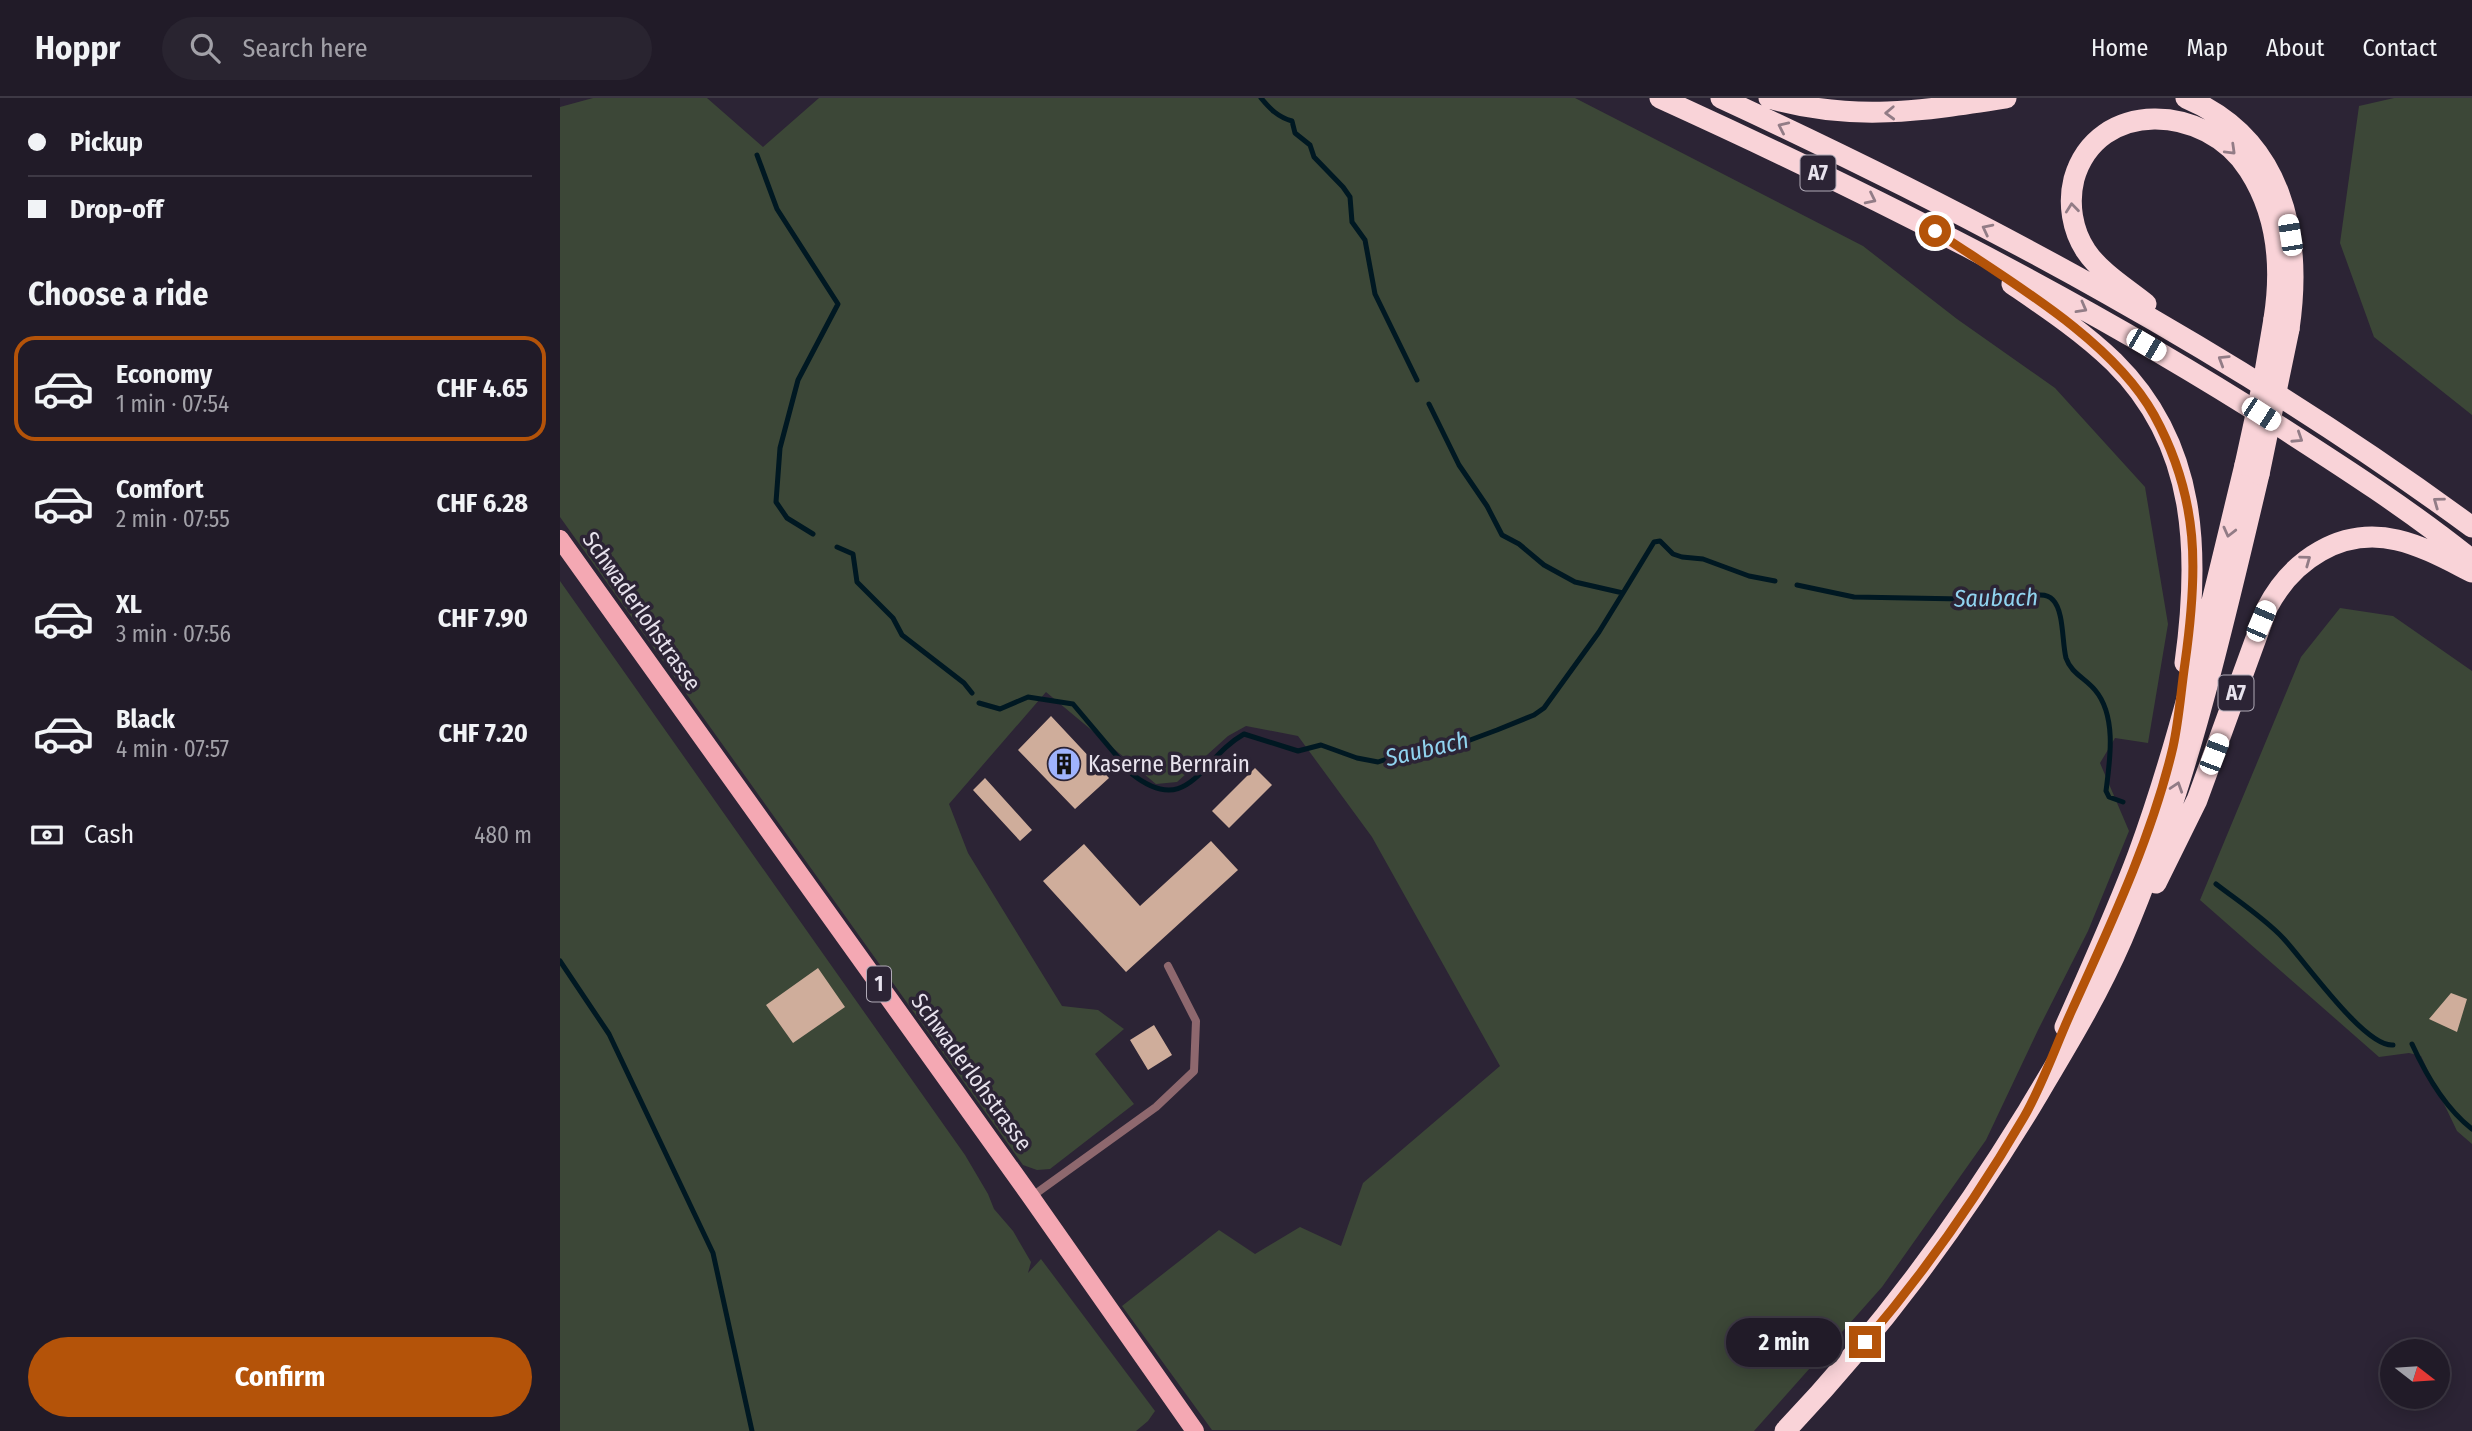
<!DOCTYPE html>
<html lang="en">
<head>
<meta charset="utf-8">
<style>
  :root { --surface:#211b28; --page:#292430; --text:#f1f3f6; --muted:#a2a1a8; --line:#3e3945; --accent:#b45309 }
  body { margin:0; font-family:"Fira Sans Condensed",sans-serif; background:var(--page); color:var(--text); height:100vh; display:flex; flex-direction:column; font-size:26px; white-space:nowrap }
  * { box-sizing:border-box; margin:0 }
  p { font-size:23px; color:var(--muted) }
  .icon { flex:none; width:38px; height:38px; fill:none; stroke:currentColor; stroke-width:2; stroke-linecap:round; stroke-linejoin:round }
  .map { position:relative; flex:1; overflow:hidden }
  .details { display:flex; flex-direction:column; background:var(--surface); width:560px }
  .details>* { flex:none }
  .hud { display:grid; align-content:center; height:154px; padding:0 28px; background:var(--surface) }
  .needle { width:46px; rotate:107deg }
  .buttons { position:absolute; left:1820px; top:1241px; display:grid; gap:14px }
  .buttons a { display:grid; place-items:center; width:70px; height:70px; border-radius:50%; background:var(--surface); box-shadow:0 4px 18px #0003,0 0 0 2px var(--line); font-size:35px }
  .end { position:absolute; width:32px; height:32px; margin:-16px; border:9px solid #b45309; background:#fff; box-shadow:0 0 0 4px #fff }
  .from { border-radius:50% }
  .bubble { position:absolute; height:49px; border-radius:24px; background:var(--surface); box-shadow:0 4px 18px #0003,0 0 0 2px var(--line); font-size:23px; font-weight:700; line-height:49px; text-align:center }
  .car { position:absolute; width:21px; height:42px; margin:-21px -10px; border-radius:9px; box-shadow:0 0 5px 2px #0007; background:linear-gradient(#fff 24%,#345 0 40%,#fff 0 76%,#345 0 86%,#fff 0) }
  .hud b { display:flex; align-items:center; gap:24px; height:66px; font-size:26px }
  .hud b+b { border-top:2px solid var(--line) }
  .hud i { width:18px; height:18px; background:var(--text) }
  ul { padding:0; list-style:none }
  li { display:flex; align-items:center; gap:21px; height:105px; margin:0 14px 10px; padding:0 14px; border:4px solid transparent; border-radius:21px }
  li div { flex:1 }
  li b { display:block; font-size:26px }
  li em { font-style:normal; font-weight:700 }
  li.on { border-color:var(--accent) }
  li>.icon { width:63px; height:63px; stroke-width:1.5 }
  h2 { padding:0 28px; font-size:32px; line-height:84px }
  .pay { display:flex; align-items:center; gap:18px; height:77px; padding:0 28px; font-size:26px }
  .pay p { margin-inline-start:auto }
  .action { display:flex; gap:14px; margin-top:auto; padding:14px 28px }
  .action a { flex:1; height:80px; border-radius:42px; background:var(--accent); color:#fff; font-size:28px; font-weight:700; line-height:80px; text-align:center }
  header { display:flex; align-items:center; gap:42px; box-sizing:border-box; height:98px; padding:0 35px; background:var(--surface); border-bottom:2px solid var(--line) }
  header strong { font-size:33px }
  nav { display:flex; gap:38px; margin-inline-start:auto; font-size:24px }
  .search { width:490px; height:63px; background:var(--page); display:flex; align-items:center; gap:18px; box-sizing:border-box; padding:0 24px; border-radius:38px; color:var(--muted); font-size:26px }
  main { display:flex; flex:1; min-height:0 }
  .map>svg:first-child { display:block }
  .green { fill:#3c4737 }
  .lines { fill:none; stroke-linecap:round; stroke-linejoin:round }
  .stream { stroke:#001822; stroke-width:5 }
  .building { fill:#cfad9b }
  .lane { stroke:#8e686e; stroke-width:8 }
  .primary { stroke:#f4a8b3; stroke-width:18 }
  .highway { stroke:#f9d3d8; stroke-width:21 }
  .highway-bridge { stroke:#f9d3d8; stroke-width:21 }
  .oneway { stroke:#927c86 }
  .route { stroke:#b45309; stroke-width:9 }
  .labels { text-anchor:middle; stroke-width:7; stroke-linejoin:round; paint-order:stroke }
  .shield { fill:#2c2435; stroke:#afa9b6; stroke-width:2 }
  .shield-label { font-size:21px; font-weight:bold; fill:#e7e2ed }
  .street-label { font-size:23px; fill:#e7e2ed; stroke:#2c2435 }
  .poi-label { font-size:23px; fill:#e7e2ed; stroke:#2c2435; text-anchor:start }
  .water-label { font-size:24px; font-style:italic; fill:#90d3ef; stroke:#2c2435 }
</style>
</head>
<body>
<header>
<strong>Hoppr</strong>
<div class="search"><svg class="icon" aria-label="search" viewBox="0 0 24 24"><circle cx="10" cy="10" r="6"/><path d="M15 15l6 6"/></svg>Search here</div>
<nav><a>Home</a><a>Map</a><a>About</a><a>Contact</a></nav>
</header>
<main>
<section class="details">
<div class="hud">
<b><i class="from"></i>Pickup</b>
<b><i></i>Drop-off</b>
</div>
<h2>Choose a ride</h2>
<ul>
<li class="on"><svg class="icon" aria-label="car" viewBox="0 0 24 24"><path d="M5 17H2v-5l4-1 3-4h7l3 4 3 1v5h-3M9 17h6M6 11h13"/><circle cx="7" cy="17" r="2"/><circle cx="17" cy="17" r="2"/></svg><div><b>Economy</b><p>1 min · 07:54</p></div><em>CHF 4.65</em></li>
<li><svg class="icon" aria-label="car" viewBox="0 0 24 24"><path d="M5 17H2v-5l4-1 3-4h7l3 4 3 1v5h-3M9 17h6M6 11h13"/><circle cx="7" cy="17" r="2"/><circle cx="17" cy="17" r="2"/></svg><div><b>Comfort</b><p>2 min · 07:55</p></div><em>CHF 6.28</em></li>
<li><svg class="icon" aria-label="car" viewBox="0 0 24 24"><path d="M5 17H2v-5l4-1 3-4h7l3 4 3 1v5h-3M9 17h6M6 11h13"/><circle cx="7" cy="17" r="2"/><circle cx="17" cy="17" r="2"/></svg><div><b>XL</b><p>3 min · 07:56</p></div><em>CHF 7.90</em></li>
<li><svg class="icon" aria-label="car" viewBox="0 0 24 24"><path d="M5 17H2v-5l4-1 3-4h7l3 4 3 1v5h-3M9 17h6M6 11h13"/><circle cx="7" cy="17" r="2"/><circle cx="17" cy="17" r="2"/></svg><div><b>Black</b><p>4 min · 07:57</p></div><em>CHF 7.20</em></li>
</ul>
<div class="pay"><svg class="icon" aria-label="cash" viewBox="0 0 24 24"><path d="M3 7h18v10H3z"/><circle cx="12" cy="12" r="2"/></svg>Cash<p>480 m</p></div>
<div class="action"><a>Confirm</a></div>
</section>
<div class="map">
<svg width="1912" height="1333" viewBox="0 0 1912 1333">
  <rect width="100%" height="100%" fill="#2c2435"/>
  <!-- green -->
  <path class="green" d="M33,0h114l56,49 56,-49h756l288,148 94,73 98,69 90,99 23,137 -20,119 -33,-5 -15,25 29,68 -41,100 -50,99 -52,110 -104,147 -128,144 -542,-1 -90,-124 97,-76 36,24 45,-27 41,19 22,-63 137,-117 -128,-229 -74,-101 -52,-10 -18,10 -51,46 -21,2 -110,-92 -97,112 19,49 94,153 36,4 26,19 -29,25 39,50 -84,65 -13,1 -14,-5 -463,-648v-410z
    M1834,0h78v317l-98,-78 -34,-94 19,-137z
    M0,483l405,574 23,39 6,15 19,22 18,31 -3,11 13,-14 114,152 -7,10 -12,10h-576z
    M1780,510l53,8 79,55v473l-15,-13 -36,-75 -12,-3 -30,4 -179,-157 101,-243z"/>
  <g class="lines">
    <!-- stream -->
    <path class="stream" d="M701,0c9,11 17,19 31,23l3,12 15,12 4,12 29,30 7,10 2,25 13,18 10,54 42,86
      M197,57l20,54 61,95 -40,76 -18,68 -4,54 11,16 26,16
      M869,306l30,61 28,41 15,29 17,9 25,21 31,17 48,11 31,-51 6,-1 13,13 9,3 21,2 46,17 26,5
      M277,449l16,7 4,28 36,36 9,17 62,48 8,10
      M1237,487l57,12 163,3c10,-2 27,-10 36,0 11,11 9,43 13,58 5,15 19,20 29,32 22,26 15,70 11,101l3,6 14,5
      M419,605l21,6 28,-12 45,7 59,70c57,45 69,-16 112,-40l54,17 23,-6 36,13 21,4 32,-11 44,-5 43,-16 37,-15 10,-7 55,-76 24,-39
      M1656,786c22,17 48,34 67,54 21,22 81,109 110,107
      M0,863l49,73 104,219 39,178
      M1852,946c14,31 33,64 60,85"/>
  </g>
  <!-- building -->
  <path class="building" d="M491,618l58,62 -34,31 -57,-59z
    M695,670l17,17 -43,43 -17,-17z
    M425,680l47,52 -12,11 -47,-51z
    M651,743l27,29 -112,102 -83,-91 41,-37 56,62z
    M258,870l27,39 -52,36 -27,-38z
    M1891,895l16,6 -10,33 -28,-13z
    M594,927l18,30 -24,15 -18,-30z"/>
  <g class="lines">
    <!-- lane -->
    <path class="lane" d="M471,1099l125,-90 38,-36 2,-50 -28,-55"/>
    <!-- primary -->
    <path class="primary" d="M0,441l471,658 164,234"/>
    <!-- highway -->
    <path class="highway" d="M1100,0c211,96 420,201 616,326 67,43 134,86 196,136
      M1161,0c262,121 518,258 751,429
      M1209,0c82,24 155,13 237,0
      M1626,0c96,40 117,136 103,231
      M1452,186c35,24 71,48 102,78 84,83 86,192 71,301
      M1586,206c-20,-16 -46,-32 -60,-53 -14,-21 -18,-48 -12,-72 23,-81 132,-76 175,-9 29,45 33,98 25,149
      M1596,785l41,-83 70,-192c25,-48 74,-81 130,-68 26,6 51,20 75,32
      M1505,929c25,-57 51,-113 73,-172 46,-126 75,-259 107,-390
      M1225,1333c95,-100 171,-203 243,-320 34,-57 68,-112 94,-172 64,-149 100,-308 137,-465"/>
    <!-- highway-bridge -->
    <path class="highway-bridge" d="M1685,367l19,-87 10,-59
      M1699,376l30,-145"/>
  </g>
  <!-- one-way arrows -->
  <defs><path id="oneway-chevron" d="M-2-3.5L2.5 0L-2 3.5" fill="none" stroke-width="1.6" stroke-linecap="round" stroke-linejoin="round" transform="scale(1.75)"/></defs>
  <g class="oneway">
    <use href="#oneway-chevron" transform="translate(1330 15) rotate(178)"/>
    <use href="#oneway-chevron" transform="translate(1223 29) rotate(-155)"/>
    <use href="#oneway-chevron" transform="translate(1671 52) rotate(44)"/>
    <use href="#oneway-chevron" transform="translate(1311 101) rotate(26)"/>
    <use href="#oneway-chevron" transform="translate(1512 110) rotate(-96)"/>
    <use href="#oneway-chevron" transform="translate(1427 131) rotate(-153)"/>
    <use href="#oneway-chevron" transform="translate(1522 210) rotate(29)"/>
    <use href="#oneway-chevron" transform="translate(1663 262) rotate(-148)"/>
    <use href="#oneway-chevron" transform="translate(1738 340) rotate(33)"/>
    <use href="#oneway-chevron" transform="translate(1878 404) rotate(-144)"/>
    <use href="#oneway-chevron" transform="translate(1669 434) rotate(104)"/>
    <use href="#oneway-chevron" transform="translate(1746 462) rotate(-36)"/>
    <use href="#oneway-chevron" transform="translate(1617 689) rotate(-72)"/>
  </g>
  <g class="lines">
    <!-- route -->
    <path class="route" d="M1305,1244c59,-69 113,-146 159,-225 19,-33 32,-72 48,-107 38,-84 80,-173 101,-263 6,-27 8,-57 12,-84 13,-92 15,-164 -31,-248 -42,-76 -148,-136 -219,-184"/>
  </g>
  <!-- icons -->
  <defs>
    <symbol id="building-disc" viewBox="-11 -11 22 22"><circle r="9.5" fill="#9fb3fd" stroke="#2c2435"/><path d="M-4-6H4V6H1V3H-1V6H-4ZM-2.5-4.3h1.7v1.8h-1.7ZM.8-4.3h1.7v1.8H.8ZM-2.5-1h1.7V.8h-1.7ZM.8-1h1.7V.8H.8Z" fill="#111"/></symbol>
  </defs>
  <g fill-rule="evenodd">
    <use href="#building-disc" x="485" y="647" width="38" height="38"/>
  </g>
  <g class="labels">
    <!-- shield labels -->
    <g class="shield">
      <rect x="1240.5" y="57.5" width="35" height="35" rx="5"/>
      <rect x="1658.5" y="577.5" width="35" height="35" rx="5"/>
      <rect x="307" y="868.5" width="24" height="35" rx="5"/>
    </g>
    <g class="shield-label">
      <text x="1258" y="82">A7</text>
      <text x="1676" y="602">A7</text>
      <text x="319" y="893">1</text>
    </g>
    <!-- street labels -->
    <g class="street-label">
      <text transform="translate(82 513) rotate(55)" y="8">Schwaderlohstrasse</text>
      <text transform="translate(412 974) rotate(54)" y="8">Schwaderlohstrasse</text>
    </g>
    <!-- poi labels -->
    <g class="poi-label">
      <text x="528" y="674">Kaserne Bernrain</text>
    </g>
    <!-- water labels -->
    <g class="water-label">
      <text transform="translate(1436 500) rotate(-1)" y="8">Saubach</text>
      <text transform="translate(867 651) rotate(-13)" y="8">Saubach</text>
    </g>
  </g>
</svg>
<div class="buttons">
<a><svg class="needle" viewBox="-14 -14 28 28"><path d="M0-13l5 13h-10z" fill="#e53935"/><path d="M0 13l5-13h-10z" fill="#a2a1a8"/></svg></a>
</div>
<i class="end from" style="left:1375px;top:133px"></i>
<i class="end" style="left:1305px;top:1244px"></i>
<div class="bubble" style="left:1166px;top:1220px;width:116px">2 min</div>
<i class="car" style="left:1730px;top:137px;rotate:351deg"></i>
<i class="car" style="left:1586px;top:247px;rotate:120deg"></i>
<i class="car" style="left:1701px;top:316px;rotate:123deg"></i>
<i class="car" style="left:1701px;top:523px;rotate:23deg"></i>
<i class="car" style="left:1654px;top:656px;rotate:21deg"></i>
</div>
</main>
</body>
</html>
